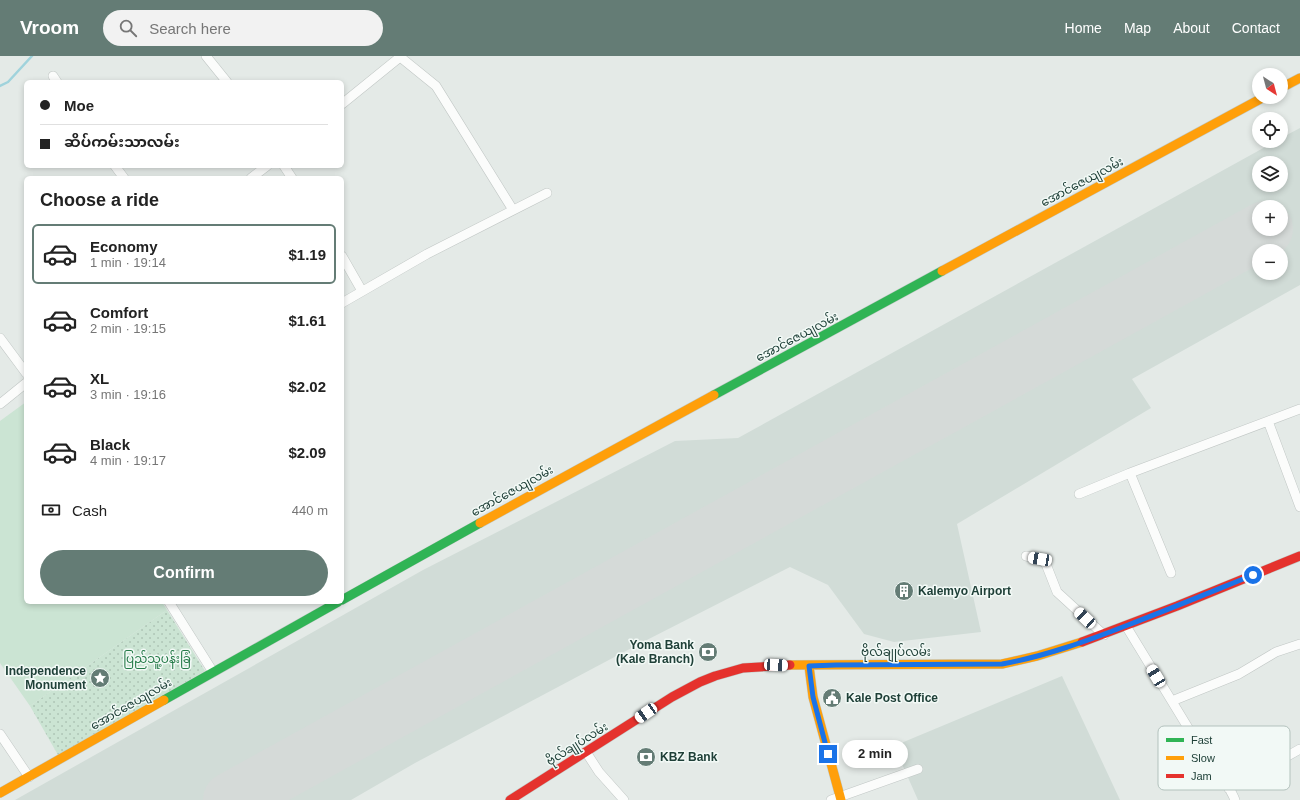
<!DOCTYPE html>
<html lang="en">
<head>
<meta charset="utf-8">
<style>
  :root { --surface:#fff; --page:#f2f2f2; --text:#222; --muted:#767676; --line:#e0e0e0; --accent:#647c75 }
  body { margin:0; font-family:Helvetica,"Noto Sans Myanmar",sans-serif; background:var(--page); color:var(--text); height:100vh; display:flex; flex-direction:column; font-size:15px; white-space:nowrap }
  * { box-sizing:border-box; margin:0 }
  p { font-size:13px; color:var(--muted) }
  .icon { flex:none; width:22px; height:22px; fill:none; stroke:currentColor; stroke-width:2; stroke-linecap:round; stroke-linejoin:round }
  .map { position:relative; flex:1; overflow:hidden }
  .details { position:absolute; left:24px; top:120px; width:320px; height:428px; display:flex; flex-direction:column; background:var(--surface); border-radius:6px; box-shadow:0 2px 6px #0003 }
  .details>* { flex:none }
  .hud { position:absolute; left:24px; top:24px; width:320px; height:88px; border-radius:6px; box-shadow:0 2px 6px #0003; display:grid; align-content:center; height:88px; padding:0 16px; background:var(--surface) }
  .needle { width:26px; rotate:144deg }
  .buttons { position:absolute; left:1252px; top:12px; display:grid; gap:8px }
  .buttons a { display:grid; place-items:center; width:36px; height:36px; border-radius:50%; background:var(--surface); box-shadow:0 2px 6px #0003; font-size:20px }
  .end { position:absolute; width:18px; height:18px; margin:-9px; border:5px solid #1a73e8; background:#fff; box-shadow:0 0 0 2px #fff }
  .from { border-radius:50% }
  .bubble { position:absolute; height:28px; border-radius:14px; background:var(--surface); box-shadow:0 2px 6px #0003; font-size:13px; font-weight:600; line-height:28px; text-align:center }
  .car { position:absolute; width:12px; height:24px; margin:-12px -6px; border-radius:5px; box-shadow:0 0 3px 1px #0007; background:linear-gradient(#fff 24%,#345 0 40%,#fff 0 76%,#345 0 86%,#fff 0) }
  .hud b { display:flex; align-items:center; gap:14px; height:38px; font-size:15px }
  .hud b+b { border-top:1px solid var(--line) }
  .hud i { width:10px; height:10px; background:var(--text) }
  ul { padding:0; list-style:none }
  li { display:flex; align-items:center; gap:12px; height:60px; margin:0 8px 6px; padding:0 8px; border:2px solid transparent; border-radius:6px }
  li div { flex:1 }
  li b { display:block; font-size:15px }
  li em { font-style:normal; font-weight:600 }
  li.current { border-color:var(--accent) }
  li>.icon { width:36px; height:36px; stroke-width:1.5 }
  h2 { padding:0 16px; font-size:18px; line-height:48px }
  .pay { display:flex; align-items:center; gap:10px; height:44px; padding:0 16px; font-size:15px }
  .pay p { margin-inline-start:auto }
  .action { display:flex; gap:8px; margin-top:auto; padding:8px 16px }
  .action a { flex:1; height:46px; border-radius:24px; background:var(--accent); color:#fff; font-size:16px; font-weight:600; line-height:46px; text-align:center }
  header { display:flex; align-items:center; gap:24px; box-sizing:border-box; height:56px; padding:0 20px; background:var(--accent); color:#fff }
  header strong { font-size:19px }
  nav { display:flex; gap:22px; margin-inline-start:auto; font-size:14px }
  .search { width:280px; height:36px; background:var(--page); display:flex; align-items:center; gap:10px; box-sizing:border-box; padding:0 14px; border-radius:22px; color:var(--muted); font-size:15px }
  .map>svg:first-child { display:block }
  .built { fill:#d1dcd7; fill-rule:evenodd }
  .grass { fill:url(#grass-dots) }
  .pitch { fill:#cbe4d3 }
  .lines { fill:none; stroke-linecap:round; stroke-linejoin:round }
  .stream { stroke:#a0d3dc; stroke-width:2.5 }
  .runway { stroke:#d5dad8; stroke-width:56 }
  .street-casing { stroke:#c1c7c5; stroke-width:10 }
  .fast-casing { stroke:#bfc8c5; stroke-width:10 }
  .slow-casing { stroke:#bfc8c5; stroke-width:10 }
  .jam-casing { stroke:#bfc8c5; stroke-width:10 }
  .street { stroke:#fbfcfb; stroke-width:9 }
  .fast { stroke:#30b455; stroke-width:9 }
  .slow { stroke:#ff9f0a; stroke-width:9 }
  .jam { stroke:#e5322d; stroke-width:9 }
  .route { stroke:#1a73e8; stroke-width:5 }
  .labels { text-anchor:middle; stroke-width:3; stroke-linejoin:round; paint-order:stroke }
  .street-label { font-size:12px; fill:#1f4038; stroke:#f2f9f6 }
  .poi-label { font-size:12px; font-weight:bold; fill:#1f4038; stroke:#f2f9f6; text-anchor:start }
  .park-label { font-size:12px; fill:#257b48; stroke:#f2f9f6 }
  .key { fill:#f2f9f6; stroke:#b3c2bd; stroke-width:1 }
  .key-label { font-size:11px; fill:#1f4038 }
</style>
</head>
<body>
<header>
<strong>Vroom</strong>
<div class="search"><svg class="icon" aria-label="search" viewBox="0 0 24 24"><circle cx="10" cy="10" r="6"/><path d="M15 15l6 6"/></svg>Search here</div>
<nav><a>Home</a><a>Map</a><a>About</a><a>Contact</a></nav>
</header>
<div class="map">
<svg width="1300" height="744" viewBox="0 0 1300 744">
  <defs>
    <pattern id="grass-dots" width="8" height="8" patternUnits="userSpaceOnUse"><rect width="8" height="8" fill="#cbe4d3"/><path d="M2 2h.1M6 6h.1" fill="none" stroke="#aec5b6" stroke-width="1.8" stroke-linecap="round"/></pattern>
  </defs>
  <rect width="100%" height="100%" fill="#e4eae7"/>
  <!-- built -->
  <path class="built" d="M1300,72v157l-168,94 19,29 -194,116 24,108 -87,10 -30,-8 -36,-49 -38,-18 -151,77 -224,119 -64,37h-336l408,-230 252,-129 63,-3 538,-297h5v-3zM1259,107h22v22h-22zM1259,151h22v22h-22zM1259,195h22v22h-22z
    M1062,620l58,124h-202l-24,-54z"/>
  <!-- grass -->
  <path class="grass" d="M167,554l38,61 -147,84 -28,-49z"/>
  <!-- pitch -->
  <path class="pitch" d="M26,346v200h136l5,8 -137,96 -30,-43v-242z"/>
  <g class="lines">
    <!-- stream -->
    <path class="stream" d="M0,30l8,-4 24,-26"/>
    <!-- runway -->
    <path class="runway" d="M231,744l1034,-571"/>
    <defs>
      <path id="street" d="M206,0l21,26
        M399,0l37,30 77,124
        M53,20l4,6
        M342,48l58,-47
        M115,110l9,12
        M284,110l8,12
        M251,122l16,-12
        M342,200l20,35
        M342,247l85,-49 120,-61
        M0,282l26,35
        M0,348l26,-21
        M1268,365l32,86
        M1130,417l41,100
        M1079,438l51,-21 170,-64
        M1026,500l14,3 6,5 11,28 47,43
        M169,546l44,70
        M1126,570c25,41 50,82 75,123 10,15 28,35 34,51
        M1172,645l67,-27 37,-22 24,-8
        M0,678l29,43
        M586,696l13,20 25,28
        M1229,733l71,-40
        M831,744l87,-31"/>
      <path id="fast" d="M714,339l228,-124
        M342,544l138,-77
        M164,644l174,-98"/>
      <path id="slow" d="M1281,32l19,-10
        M942,215l322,-174
        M480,467l234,-128
        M790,609l212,-1 35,-8 45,-14
        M809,610l4,31 28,103
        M0,737l164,-93"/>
      <path id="jam" d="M1082,586l95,-36 123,-50
        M510,744l162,-103 28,-15 15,-6 28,-8 47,-3"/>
    </defs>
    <!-- street casing -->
    <use href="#street" class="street-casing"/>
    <!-- fast casing -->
    <use href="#fast" class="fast-casing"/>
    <!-- slow casing -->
    <use href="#slow" class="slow-casing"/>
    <!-- jam casing -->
    <use href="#jam" class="jam-casing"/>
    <!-- street -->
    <use href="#street" class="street"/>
    <!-- fast -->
    <use href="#fast" class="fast"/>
    <!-- slow -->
    <use href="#slow" class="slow"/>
    <!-- jam -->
    <use href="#jam" class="jam"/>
  </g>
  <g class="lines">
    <!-- route -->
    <path class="route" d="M828,698l-15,-57 -4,-31 27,-1 166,-1c44,-8 85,-23 126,-39 42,-16 83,-33 125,-50"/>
  </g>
  <!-- icons -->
  <defs>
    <symbol id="building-disc" viewBox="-11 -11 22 22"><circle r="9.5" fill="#647c75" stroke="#f2f9f6"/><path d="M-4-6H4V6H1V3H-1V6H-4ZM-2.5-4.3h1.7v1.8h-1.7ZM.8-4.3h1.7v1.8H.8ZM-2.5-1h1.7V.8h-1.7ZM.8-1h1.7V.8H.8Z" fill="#fff"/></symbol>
    <symbol id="bank-disc" viewBox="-11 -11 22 22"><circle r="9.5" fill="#647c75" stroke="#f2f9f6"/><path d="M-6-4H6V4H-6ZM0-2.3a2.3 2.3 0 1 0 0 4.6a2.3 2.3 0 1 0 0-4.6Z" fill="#fff"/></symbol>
    <symbol id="sight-disc" viewBox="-11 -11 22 22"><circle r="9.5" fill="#647c75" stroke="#f2f9f6"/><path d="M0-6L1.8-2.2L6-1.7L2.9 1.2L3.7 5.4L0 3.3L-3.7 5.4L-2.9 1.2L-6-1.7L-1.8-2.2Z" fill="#fff"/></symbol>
    <symbol id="civic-disc" viewBox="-11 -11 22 22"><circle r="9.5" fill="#647c75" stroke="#f2f9f6"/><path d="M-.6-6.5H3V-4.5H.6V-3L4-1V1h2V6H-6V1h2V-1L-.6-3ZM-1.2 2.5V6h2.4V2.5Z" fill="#fff"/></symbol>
  </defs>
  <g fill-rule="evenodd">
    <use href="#building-disc" x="893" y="524" width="22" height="22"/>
    <use href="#bank-disc" x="697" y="585" width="22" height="22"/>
    <use href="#sight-disc" x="89" y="611" width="22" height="22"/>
    <use href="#civic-disc" x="821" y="631" width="22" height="22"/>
    <use href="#bank-disc" x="635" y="690" width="22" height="22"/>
  </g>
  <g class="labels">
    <!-- street labels -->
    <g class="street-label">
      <text transform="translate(1082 126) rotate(-28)" y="4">အောင်ဇေယျလမ်း</text>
      <text transform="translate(797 281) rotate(-28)" y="4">အောင်ဇေယျလမ်း</text>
      <text transform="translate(512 435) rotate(-29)" y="4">အောင်ဇေယျလမ်း</text>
      <text x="896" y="600">ဗိုလ်ချုပ်လမ်း</text>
      <text transform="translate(131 648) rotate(-30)" y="4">အောင်ဇေယျလမ်း</text>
      <text transform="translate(577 688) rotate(-32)" y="4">ဗိုလ်ချုပ်လမ်း</text>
    </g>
    <!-- poi labels -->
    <g class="poi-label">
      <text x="918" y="539">Kalemyo Airport</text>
      <text x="694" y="593" text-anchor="end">Yoma Bank<tspan x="694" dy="14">(Kale Branch)</tspan></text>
      <text x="86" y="619" text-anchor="end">Independence<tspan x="86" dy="14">Monument</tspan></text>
      <text x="846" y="646">Kale Post Office</text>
      <text x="660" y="705">KBZ Bank</text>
    </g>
    <!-- park labels -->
    <g class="park-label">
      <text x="157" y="607">ပြည်သူ့ပန်းခြံ</text>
    </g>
  </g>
  <!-- legend -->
  <rect x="1158" y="670" width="132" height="64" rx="6" class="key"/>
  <rect x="1166" y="682" width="18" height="4" fill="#30b455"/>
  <rect x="1166" y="700" width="18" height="4" fill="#ff9f0a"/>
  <rect x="1166" y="718" width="18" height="4" fill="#e5322d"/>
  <g class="key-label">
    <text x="1191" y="688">Fast</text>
    <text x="1191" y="706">Slow</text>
    <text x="1191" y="724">Jam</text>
  </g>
</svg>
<div class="buttons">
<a><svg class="needle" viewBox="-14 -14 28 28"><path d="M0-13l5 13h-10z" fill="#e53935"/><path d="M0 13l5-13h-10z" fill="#767676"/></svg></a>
<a><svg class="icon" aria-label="locate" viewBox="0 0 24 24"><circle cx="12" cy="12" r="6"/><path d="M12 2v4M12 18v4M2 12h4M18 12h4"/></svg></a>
<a><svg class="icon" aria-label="layers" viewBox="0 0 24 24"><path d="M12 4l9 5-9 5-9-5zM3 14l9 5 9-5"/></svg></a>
<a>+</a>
<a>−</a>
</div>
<i class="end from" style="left:1253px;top:519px"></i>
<i class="end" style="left:828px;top:698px"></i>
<div class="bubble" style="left:842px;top:684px;width:66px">2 min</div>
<i class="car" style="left:1040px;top:503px;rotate:280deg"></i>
<i class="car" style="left:1085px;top:562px;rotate:313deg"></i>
<i class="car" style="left:776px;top:609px;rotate:93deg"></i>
<i class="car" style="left:1156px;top:620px;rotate:329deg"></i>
<i class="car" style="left:646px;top:657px;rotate:236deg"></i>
<div class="hud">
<b><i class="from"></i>Moe</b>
<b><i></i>ဆိပ်ကမ်းသာလမ်း</b>
</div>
<section class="details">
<h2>Choose a ride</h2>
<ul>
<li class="current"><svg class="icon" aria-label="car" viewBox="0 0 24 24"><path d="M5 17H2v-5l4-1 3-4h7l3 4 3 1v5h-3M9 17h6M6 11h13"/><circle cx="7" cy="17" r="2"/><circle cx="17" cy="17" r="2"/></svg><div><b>Economy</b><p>1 min · 19:14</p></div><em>$1.19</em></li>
<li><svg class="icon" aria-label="car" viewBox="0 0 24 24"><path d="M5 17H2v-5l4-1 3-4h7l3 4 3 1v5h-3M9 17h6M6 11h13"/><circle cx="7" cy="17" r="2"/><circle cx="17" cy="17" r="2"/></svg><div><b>Comfort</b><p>2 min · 19:15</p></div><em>$1.61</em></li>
<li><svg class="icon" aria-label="car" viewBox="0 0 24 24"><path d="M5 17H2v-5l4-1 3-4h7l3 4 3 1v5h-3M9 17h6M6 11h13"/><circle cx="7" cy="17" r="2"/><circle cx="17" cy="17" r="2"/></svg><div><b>XL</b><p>3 min · 19:16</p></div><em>$2.02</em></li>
<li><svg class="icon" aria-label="car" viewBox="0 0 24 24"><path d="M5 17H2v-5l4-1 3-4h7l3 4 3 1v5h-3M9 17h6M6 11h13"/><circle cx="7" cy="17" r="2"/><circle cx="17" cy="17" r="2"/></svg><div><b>Black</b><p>4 min · 19:17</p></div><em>$2.09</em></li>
</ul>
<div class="pay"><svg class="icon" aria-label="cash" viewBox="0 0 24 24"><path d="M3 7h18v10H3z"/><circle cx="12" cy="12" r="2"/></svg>Cash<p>440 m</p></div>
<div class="action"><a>Confirm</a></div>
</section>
</div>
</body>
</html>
